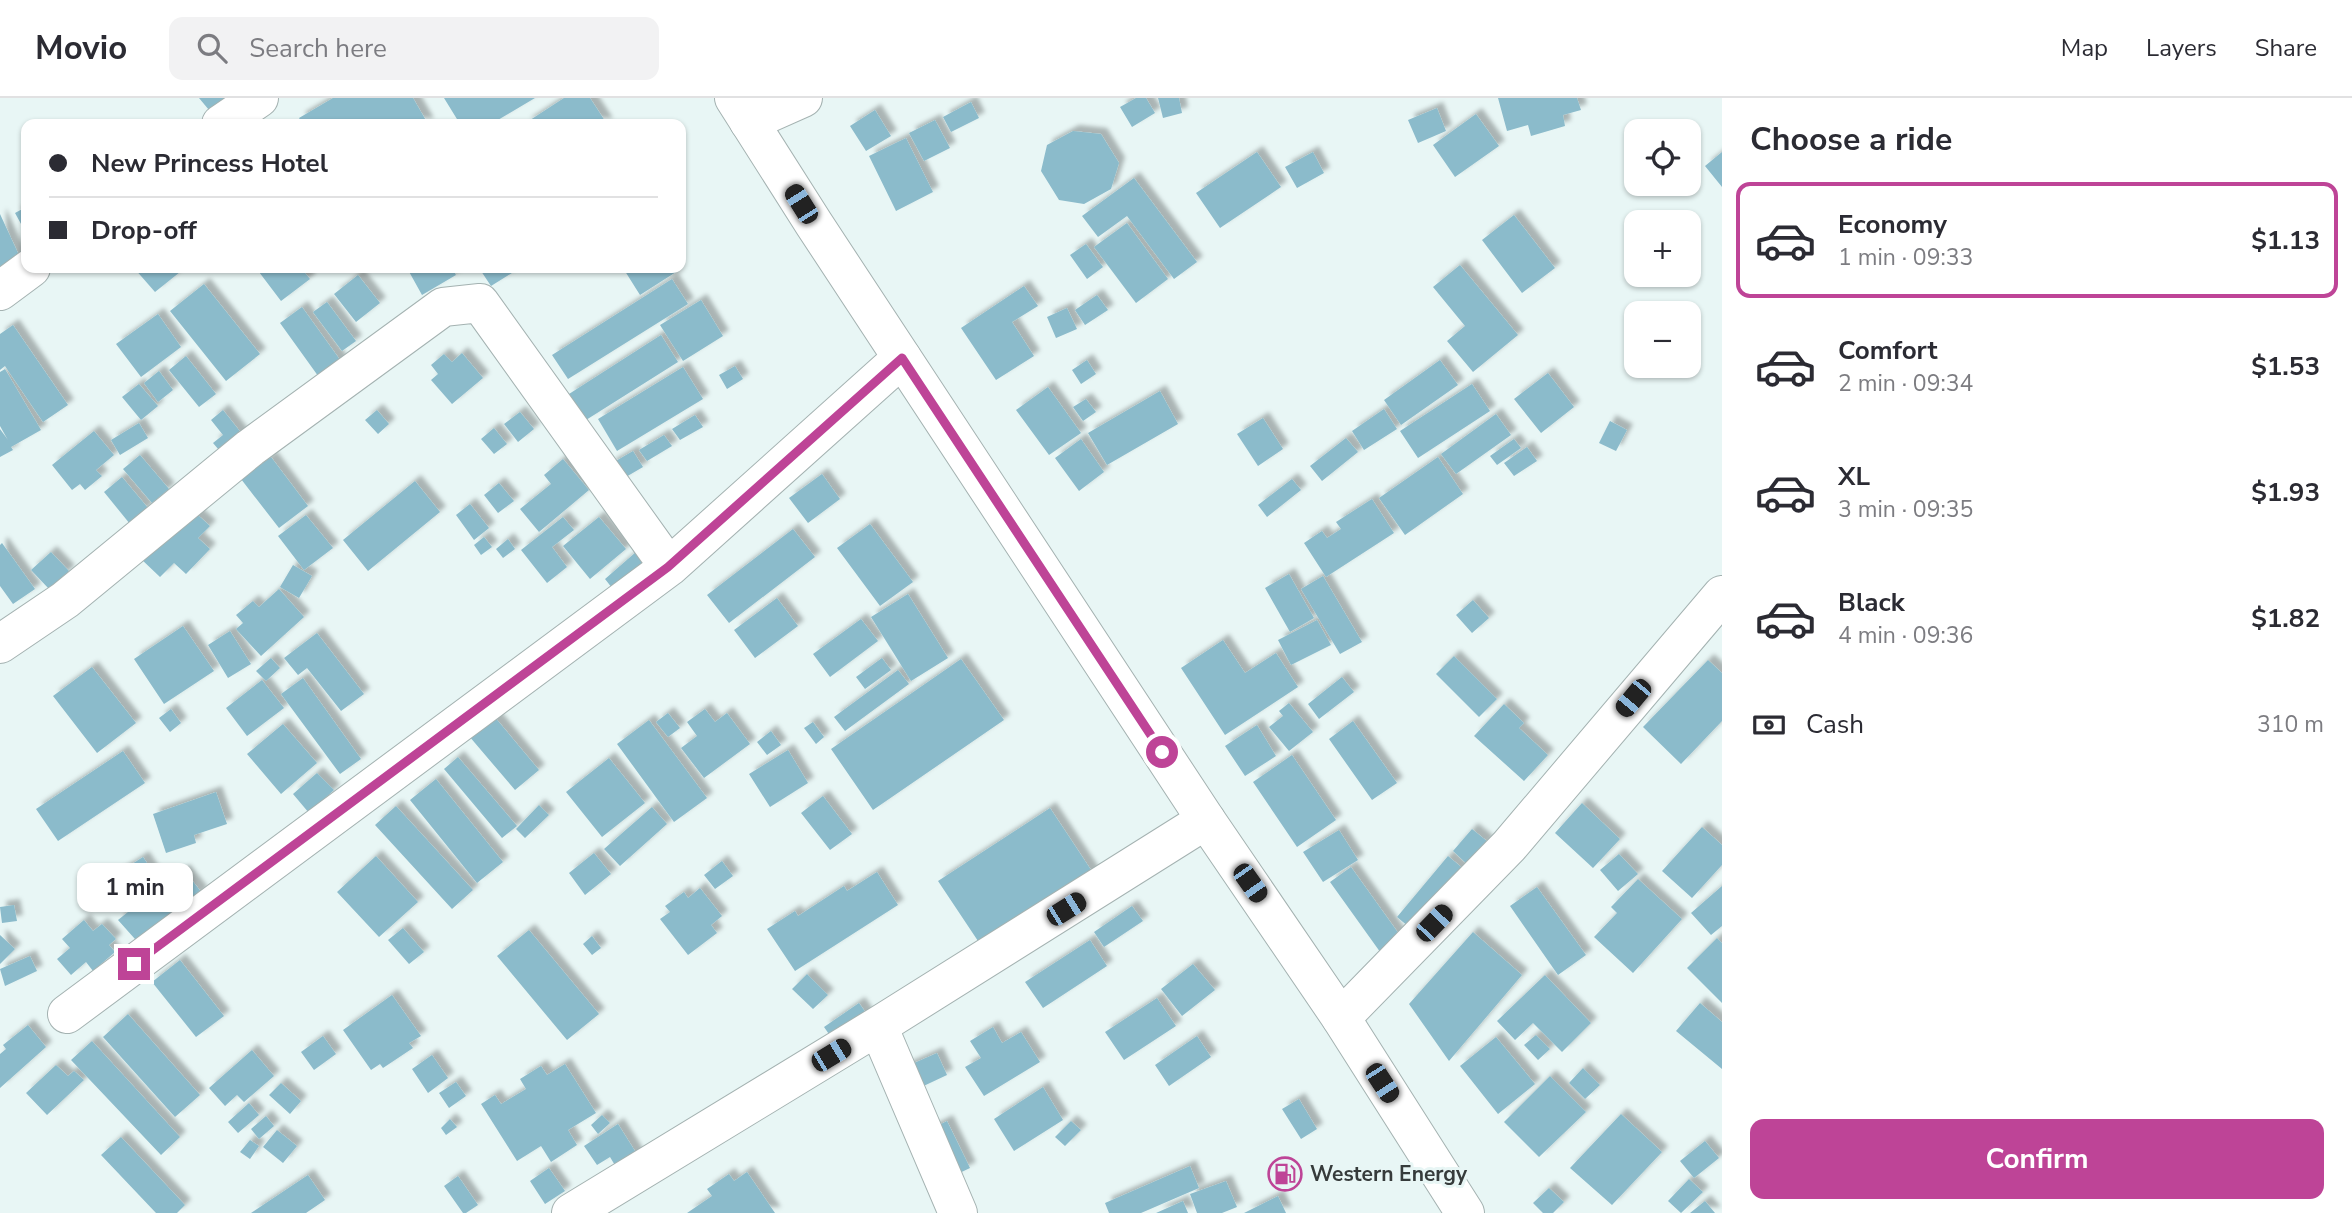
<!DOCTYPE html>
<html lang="en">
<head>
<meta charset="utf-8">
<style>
  :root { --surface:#fff; --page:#f2f2f3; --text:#2b2b33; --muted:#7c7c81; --line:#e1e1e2; --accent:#be4497 }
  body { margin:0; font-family:"Nunito Sans",sans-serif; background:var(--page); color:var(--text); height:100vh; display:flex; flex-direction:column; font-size:26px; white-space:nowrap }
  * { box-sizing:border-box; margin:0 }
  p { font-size:23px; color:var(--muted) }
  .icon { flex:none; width:38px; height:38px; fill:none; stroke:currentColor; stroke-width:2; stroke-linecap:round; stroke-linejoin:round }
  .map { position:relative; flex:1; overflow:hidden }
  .sheet { display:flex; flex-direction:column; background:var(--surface); width:630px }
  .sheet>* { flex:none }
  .guide { position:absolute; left:21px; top:21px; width:665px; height:154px; border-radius:14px; box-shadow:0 2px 5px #0004; display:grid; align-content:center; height:154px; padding:0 28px; background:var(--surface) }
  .fabs { position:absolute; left:1624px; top:21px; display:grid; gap:14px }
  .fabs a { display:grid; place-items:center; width:77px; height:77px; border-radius:14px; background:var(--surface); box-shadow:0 2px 5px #0004; font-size:35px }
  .end { position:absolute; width:32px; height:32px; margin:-16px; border:9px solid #be4497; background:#fff; box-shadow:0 0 0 4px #fff }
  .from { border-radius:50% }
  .bubble { position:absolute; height:49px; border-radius:14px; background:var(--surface); box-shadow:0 2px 5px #0004; font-size:23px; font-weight:700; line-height:49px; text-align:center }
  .car { position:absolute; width:21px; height:42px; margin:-21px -10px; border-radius:9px; box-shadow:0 0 5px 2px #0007; background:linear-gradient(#222 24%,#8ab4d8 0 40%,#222 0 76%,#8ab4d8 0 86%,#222 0) }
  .guide b { display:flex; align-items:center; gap:24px; height:66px; font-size:26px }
  .guide b+b { border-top:2px solid var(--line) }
  .guide i { width:18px; height:18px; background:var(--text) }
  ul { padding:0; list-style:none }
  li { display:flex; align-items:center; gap:21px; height:116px; margin:0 14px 10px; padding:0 14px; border:4px solid transparent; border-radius:14px }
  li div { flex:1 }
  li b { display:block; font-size:26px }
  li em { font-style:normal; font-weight:700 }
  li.on { border-color:var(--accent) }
  li>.icon { width:63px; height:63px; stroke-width:1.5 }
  h2 { padding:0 28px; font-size:32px; line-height:84px }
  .pay { display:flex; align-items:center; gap:18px; height:77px; padding:0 28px; font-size:26px }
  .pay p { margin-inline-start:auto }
  .primary-button { display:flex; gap:14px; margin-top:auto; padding:14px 28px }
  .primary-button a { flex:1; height:80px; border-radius:14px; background:var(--accent); color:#fff; font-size:28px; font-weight:700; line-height:80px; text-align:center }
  header { display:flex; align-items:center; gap:42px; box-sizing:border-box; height:98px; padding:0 35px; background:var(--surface); border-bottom:2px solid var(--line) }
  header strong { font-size:33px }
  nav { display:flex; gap:38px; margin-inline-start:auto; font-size:24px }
  .search { width:490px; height:63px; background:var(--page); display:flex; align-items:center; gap:18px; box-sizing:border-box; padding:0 24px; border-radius:14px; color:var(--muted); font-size:26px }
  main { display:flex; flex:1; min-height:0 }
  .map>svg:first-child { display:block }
  .building { fill:#8bbbcb; filter:url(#shadow) }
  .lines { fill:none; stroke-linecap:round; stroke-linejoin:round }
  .minor-casing { stroke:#a4b2b1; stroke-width:40 }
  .major-casing { stroke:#a4b2b1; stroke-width:40 }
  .minor { stroke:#fff; stroke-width:38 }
  .major { stroke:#fff; stroke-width:38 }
  .route { stroke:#be4497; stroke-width:9 }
  .labels { text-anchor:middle; stroke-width:6; stroke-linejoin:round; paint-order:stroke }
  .poi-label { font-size:21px; font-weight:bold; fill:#363b3b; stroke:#e8f6f5; text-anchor:start }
</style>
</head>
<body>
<header>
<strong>Movio</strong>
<div class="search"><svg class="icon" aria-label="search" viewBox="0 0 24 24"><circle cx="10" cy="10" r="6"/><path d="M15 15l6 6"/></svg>Search here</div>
<nav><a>Map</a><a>Layers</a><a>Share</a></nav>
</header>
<main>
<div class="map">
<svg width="1722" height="1115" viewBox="0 0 1722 1115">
  <defs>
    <filter id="shadow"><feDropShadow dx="6" dy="-6" stdDeviation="2" flood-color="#0004"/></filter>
  </defs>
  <rect width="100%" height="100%" fill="#e8f6f5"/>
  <!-- building -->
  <path class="building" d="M199,0h44l-24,24z
    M333,0h80l15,26h-125l-4,-6z
    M444,0h91l-44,26h-31z
    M564,0h26l17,26h-83z
    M1136,0h10l9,15 -23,14 -12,-20z
    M1158,0h21l3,15 -19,5z
    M1498,0h79l4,12 -18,5 2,11 -34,10 -3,-11 -21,6z
    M971,4l8,16 -28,14 -8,-15z
    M1437,10l9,23 -28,12 -10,-23z
    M875,12l16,26 -25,15 -16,-25z
    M1476,16l23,32 -44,31 -22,-32z
    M935,22l15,28 -26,13 -15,-28z
    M1073,33l28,3 18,29 -8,26 -27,15 -25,-4 -18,-29 6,-26z
    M906,40l27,54 -37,19 -27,-55z
    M1257,54l24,35 -61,41 -24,-35z
    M1313,54l11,21 -27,15 -12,-21z
    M1722,54v35l-17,-21z
    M1134,80l63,84 -23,17 -47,-63 -29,21 -16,-21z
    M26,109v26l-11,-20z
    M0,116l23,50 -23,10z
    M1514,117l41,53 -33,25 -40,-53z
    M1127,125l41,56 -32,24 -42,-56z
    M1086,146l17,23 -16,12 -17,-24z
    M1460,167l58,70 -45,37 -26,-31 18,-15 -32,-39z
    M134,170h51l-30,24z
    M256,170h45l9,11 -29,22z
    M407,170h45l4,7 -34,20z
    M479,170h41l-29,18z
    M623,170h50l3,4 -36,23z
    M358,177l22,28 -24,19 -22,-28z
    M672,181l16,25 -120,75 -16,-24z
    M204,186l56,70 -34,27 -56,-70z
    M1024,188l14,20 -26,16 22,34 -38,24 -35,-52z
    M1097,197l11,15 -23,15 -10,-15z
    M701,202l22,36 -40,25 -23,-36z
    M327,204l29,39 -14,10 -29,-39z
    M302,209l41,57 -22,16 -41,-57z
    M1067,210l10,21 -21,9 -9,-21z
    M158,216l23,33 -40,30 -25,-33z
    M13,227l55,80 -25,17 -38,-56 -5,4v-36z
    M661,237l17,27 -92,58 -17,-26z
    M462,255l21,25 -31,26 -21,-24 7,-6 -7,-9 13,-11 8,8z
    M186,258l30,38 -17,13 -30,-37z
    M1087,262l9,14 -15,10 -9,-14z
    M1440,262l18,25 -57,40 -17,-25z
    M735,268l8,13 -16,10 -8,-14z
    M683,269l20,32 -86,52 -19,-32z
    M5,271l36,61 -30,17 2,3 -13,7v-28l8,11 -8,-14v-54z
    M159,273l14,19 -15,12 -14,-19z
    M1548,275l26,34 -33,26 -27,-34z
    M139,286l19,22 -17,14 -19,-23z
    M1472,286l18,27 -72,47 -18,-27z
    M1048,289l33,46 -32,22 -33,-45z
    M1160,293l18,33 -71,41 -19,-32z
    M1086,301l10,13 -13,9 -10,-14z
    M1384,311l13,20 -33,21 -12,-19z
    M223,312l23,29 -22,17 -11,-13 10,-8 -12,-15z
    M377,312l12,14 -11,10 -13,-14z
    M520,314l14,17 -16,13 -14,-18z
    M1496,316l15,21 -55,39 -15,-20z
    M695,317l8,12 -23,13 -8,-11z
    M1263,320l20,31 -25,17 -21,-32z
    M1610,323l17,9 -11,21 -17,-8z
    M139,325l9,15 -28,17 -9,-15z
    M494,330l13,16 -13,10 -13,-15z
    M94,333l20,24 -18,15 6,6 -17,14 -5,-6 -8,6 -20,-25z
    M664,337l8,11 -25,15 -8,-11z
    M1346,340l12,14 -36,29 -12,-15z
    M1081,341l23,33 -25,19 -24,-33z
    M1514,341l7,9 -24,17 -7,-9z
    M1527,349l10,14 -23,15 -10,-13z
    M633,353l10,16 -24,14 -10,-16z
    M140,357l29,34 -17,14 -29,-34z
    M271,359l37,49 -29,22 -38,-49z
    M1438,359l25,37 -58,41 -26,-37z
    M563,361l26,31 -50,42 -19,-23 31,-25 -7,-9z
    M822,376l18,25 -32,24 -19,-25z
    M122,379l26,31 -18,16 -26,-32z
    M1292,381l9,11 -34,27 -9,-12z
    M415,383l25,31 -72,59 -25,-31z
    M499,385l15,18 -16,12 -14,-18z
    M1372,401l22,34 -68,44 -22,-34 18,-12 5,7 14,-9 -5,-7z
    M470,406l19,24 -15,12 -18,-25z
    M188,408l22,20 -12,12 12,11 -24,25 -12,-11 -14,14 -20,-19z
    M306,417l27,33 -29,22 -26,-34z
    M563,419l11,13 -22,17 15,20 -20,16 -26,-33z
    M599,419l27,32 -36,30 -27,-33z
    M870,426l43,58 -33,24 -43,-58z
    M793,431l22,28 -86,66 -22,-28z
    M484,439l8,10 -11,8 -7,-10z
    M508,441l7,10 -12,9 -7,-9z
    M2,445l33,46 -22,15 -13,-18v-41z
    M51,454l18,19 -20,18 -18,-19z
    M636,454l12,14 -32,27 -11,-14z
    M293,467l19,11 -13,22 -19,-11z
    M1289,476l25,44 -24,14 -25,-44z
    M1323,478l39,66 -22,12 -39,-65z
    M279,491l25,28 -43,39 -25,-27 7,-6 -7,-8 17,-14 6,6z
    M908,496l40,64 -37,23 -40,-64z
    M777,500l21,28 -43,32 -21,-28z
    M1473,502l16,18 -17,15 -16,-18z
    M861,521l17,22 -48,36 -17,-23z
    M1317,522l14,25 -40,20 -13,-25z
    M183,528l31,45 -50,33 -30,-45z
    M230,533l21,33 -23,14 -20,-33z
    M317,535l47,61 -23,17 -34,-43 -9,7 -14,-17z
    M1223,542l22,33 31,-20 22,34 -73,48 -44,-67z
    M1454,558l43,43 -18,18 -43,-43z
    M271,560l9,10 -14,13 -10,-10z
    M882,560l9,12 -26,19 -9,-12z
    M961,561l43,61 -131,90 -42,-61z
    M1708,562l14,13v48l-41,43 -38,-37z
    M92,569l44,56 -39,30 -44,-57z
    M898,572l11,14 -64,47 -11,-14z
    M1342,579l12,15 -35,27 -11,-15z
    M303,580l58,81 -21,15 -59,-80z
    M262,582l22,28 -37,28 -21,-28z
    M1289,605l24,29 -24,19 -20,-24 14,-11 -4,-5z
    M1504,606l20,19 -5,5 29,27 -24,26 -50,-45z
    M171,611l10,14 -11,9 -11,-14z
    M705,611l10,13 12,-9 23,31 -46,34 -23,-30 16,-12 -10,-14z
    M668,615l12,15 -12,9 -12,-15z
    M493,617l46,55 -24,20 -46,-54z
    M649,622l58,78 -33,24 -57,-78z
    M1353,623l44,62 -25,17 -43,-61z
    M813,624l11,15 -8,7 -12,-16z
    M283,626l34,39 -36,31 -34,-40z
    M1257,627l19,31 -31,20 -20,-30z
    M771,633l10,14 -14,10 -10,-13z
    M788,652l20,33 -38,24 -21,-33z
    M123,653l22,32 -87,58 -22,-32z
    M1292,657l44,65 -39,27 -44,-65z
    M458,659l59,69 -15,12 -58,-69z
    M609,660l36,45 -43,34 -36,-45z
    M317,675l17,17 -25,23 -16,-19z
    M436,681l67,83 -26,21 -67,-83z
    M216,694l11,32 -33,11 2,8 -30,10 -13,-39z
    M823,698l29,38 -22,16 -29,-37z
    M1582,705l38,36 -27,29 -38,-35z
    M539,707l10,10 -24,23 -9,-9z
    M396,708l77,84 -21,19 -77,-84z
    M652,709l15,17 -47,42 -16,-17z
    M1050,710l47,71 -111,74 -48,-72z
    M1702,729l20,18v20l-30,33 -30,-27z
    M1472,731l16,13 -20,23 -15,-14z
    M1339,732l19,30 -35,22 -20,-30z
    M594,755l17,21 -26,21 -16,-22z
    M1619,756l19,20 -20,17 -18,-21z
    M376,758l42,46 -39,35 -42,-45z
    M1448,758l18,15 -51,61 -18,-15z
    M143,759l12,18 -25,16 -12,-18z
    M722,763l11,15 -18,13 -11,-14z
    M1351,769l53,74 -21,15 -53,-74z
    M184,772l18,23 -13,11 -19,-23z
    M877,774l21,33 -103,66 -28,-42 28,-18 3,5 46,-30 3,5z
    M158,775l30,34 -45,41 -25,-28 10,-8 -6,-7z
    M1638,781l44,40 -49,54 -39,-36 23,-24 -6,-6z
    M1722,788v40l-11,9 -20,-22z
    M1537,789l49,68 -28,20 -48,-69z
    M700,790l22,28 -11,9 6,8 -29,22 -28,-36 10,-7 -5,-6 19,-14 4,6z
    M14,807l3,16 -15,2 -2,-16z
    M1132,808l11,15 -39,26 -10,-15z
    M84,822l9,11 9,-7 14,15 -7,6 6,7 -22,19 -7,-9 -15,13 -14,-16 13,-11 -8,-9z
    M403,830l21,24 -15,12 -21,-24z
    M529,832l70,84 -32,26 -70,-84z
    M1473,834l49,43 -73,86 -40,-57z
    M0,837l15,14 -15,15z
    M592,838l9,12 -9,7 -9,-11z
    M1717,840l5,5v60l-35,-35z
    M1090,842l17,26 -64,42 -18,-26z
    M30,858l7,15 -32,15 -5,-17z
    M180,862l44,56 -28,21 -44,-55z
    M1193,866l22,26 -33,26 -21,-27z
    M807,876l21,21 -15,14 -21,-20z
    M1545,877l46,48 -29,29 -29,-29 -18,17 -18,-19z
    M392,897l29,41 -12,7 4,5 -30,20 -3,-4 -9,6 -28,-40z
    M1157,900l19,28 -52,34 -19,-28z
    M859,905l14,20 -35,24 -14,-20z
    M1700,905l22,19v47l-46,-38z
    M128,916l72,81 -25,22 -72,-80z
    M28,927l18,22 -46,41v-34l6,-5 -3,-4z
    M993,929l9,16 19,-11 19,30 -56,34 -19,-29 16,-9 -11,-17z
    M1536,937l14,14 -12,11 -14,-15z
    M323,938l13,18 -22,16 -13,-18z
    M1197,938l14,21 -42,29 -14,-21z
    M1496,939l39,47 -37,30 -38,-48z
    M92,943l88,96 -19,18 -90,-95z
    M252,952l22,26 -30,26 -7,-7 -12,11 -16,-18z
    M937,955l10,22 -32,15 -10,-23z
    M432,957l16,23 -20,15 -16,-24z
    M565,966l31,49 -28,17 9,15 -26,17 -10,-16 -24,15 -36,-57 14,-9 6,9 25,-15 -6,-10 21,-13 6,9z
    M56,967l12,11 6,-5 10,9 -37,35 -21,-22z
    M1583,970l17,17 -15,14 -16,-16z
    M1550,978l36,36 -47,45 -35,-35z
    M456,984l10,14 -17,12 -10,-15z
    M281,985l20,18 -11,13 -21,-19z
    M1043,989l20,33 -49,31 -20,-32z
    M1299,1001l18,30 -16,10 -19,-30z
    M249,1005l10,12 -21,18 -10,-11z
    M1621,1016l41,38 -50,53 -42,-37z
    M602,1017l8,8 -12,11 -7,-9z
    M266,1018l8,10 -15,13 -8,-10z
    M450,1021l7,8 -11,8 -5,-7z
    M947,1023l23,47 -19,9 -22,-47z
    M1071,1023l10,9 -16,16 -10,-9z
    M618,1026l22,35 -21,13 -9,-15 -13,8 -13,-19z
    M277,1032l20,16 -14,17 -20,-16z
    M121,1039l64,68 -8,8h-21l-55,-58z
    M250,1042l9,6 -9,13 -10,-7z
    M1705,1043l14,17 -25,20 -14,-17z
    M1190,1068l9,22 -58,25h-32l-4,-10z
    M549,1070l16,23 -20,13 -15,-23z
    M747,1074l28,41h-88l25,-17 -5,-7 22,-15 5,7z
    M308,1077l17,25 -19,13h-55z
    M458,1078l20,29 -12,8h-3l-19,-27z
    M1689,1081l14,13 -22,21 -13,-12z
    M1226,1083l11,26 -15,6h-25l-7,-19z
    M1549,1090l15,14 -11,11h-10l-10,-10z
    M1278,1098l8,17h-42z
    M1183,1103l5,12h-32z
    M1705,1103l10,12h-25z"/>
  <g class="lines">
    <defs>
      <path id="minor" d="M749,24l54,-24
        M221,26l38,-26
        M0,193l31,-23
        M0,546l65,-44 185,-152 193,-141 37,-4 189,264
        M67,916l602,-447 233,-209
        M1341,920l168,-172 213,-251
        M878,928l80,187
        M571,1115l307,-187 328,-206"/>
      <path id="major" d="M734,0l80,126 392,596 135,198 124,195"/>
    </defs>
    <!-- minor casing -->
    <use href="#minor" class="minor-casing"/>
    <!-- major casing -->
    <use href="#major" class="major-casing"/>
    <!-- minor -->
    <use href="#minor" class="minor"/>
    <!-- major -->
    <use href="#major" class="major"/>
  </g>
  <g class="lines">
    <!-- route -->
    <path class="route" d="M134,866l534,-397 234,-209 260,394"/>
  </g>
  <!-- icons -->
  <defs>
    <symbol id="fuel-ring" viewBox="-11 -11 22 22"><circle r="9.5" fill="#e8f6f5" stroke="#be4497" stroke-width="1.5"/><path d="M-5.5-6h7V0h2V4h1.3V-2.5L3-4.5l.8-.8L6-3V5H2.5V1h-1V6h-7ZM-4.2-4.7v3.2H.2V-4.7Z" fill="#be4497"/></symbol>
  </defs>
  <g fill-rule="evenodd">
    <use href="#fuel-ring" x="1266" y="1057" width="38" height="38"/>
  </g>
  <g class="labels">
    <!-- poi labels -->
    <g class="poi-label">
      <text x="1310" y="1083">Western Energy</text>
    </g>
  </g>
</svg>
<div class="fabs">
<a><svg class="icon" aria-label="locate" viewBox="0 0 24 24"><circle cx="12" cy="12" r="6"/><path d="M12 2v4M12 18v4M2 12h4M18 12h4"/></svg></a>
<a>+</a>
<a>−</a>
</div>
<i class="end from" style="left:1162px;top:654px"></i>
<i class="end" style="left:134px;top:866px"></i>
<div class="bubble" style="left:77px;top:765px;width:116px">1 min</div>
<i class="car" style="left:801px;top:106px;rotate:328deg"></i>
<i class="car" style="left:1633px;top:600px;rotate:220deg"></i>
<i class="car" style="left:1250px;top:785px;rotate:145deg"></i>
<i class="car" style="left:1066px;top:811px;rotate:58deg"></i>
<i class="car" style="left:1434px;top:825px;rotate:44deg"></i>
<i class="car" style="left:831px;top:957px;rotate:59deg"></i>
<i class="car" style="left:1382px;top:985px;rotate:147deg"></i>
<div class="guide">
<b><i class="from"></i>New Princess Hotel</b>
<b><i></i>Drop-off</b>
</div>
</div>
<section class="sheet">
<h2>Choose a ride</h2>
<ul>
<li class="on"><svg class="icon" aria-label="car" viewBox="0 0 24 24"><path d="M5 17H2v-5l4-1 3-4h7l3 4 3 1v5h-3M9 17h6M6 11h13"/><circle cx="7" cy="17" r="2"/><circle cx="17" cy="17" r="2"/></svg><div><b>Economy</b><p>1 min · 09:33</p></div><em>$1.13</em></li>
<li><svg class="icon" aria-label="car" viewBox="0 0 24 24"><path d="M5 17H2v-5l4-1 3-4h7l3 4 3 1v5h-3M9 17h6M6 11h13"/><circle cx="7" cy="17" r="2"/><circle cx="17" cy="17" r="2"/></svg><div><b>Comfort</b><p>2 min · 09:34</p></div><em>$1.53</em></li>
<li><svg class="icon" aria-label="car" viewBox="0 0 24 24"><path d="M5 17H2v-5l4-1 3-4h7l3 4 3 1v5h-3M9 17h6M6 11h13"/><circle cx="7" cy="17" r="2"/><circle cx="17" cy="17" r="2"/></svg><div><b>XL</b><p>3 min · 09:35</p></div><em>$1.93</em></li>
<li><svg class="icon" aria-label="car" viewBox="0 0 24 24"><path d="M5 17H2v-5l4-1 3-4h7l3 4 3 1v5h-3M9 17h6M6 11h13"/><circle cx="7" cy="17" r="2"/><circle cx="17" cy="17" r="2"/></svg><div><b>Black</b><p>4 min · 09:36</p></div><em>$1.82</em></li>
</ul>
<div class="pay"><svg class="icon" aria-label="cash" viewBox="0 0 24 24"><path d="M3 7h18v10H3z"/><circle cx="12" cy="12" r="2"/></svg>Cash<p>310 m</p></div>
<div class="primary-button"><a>Confirm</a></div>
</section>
</main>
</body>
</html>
